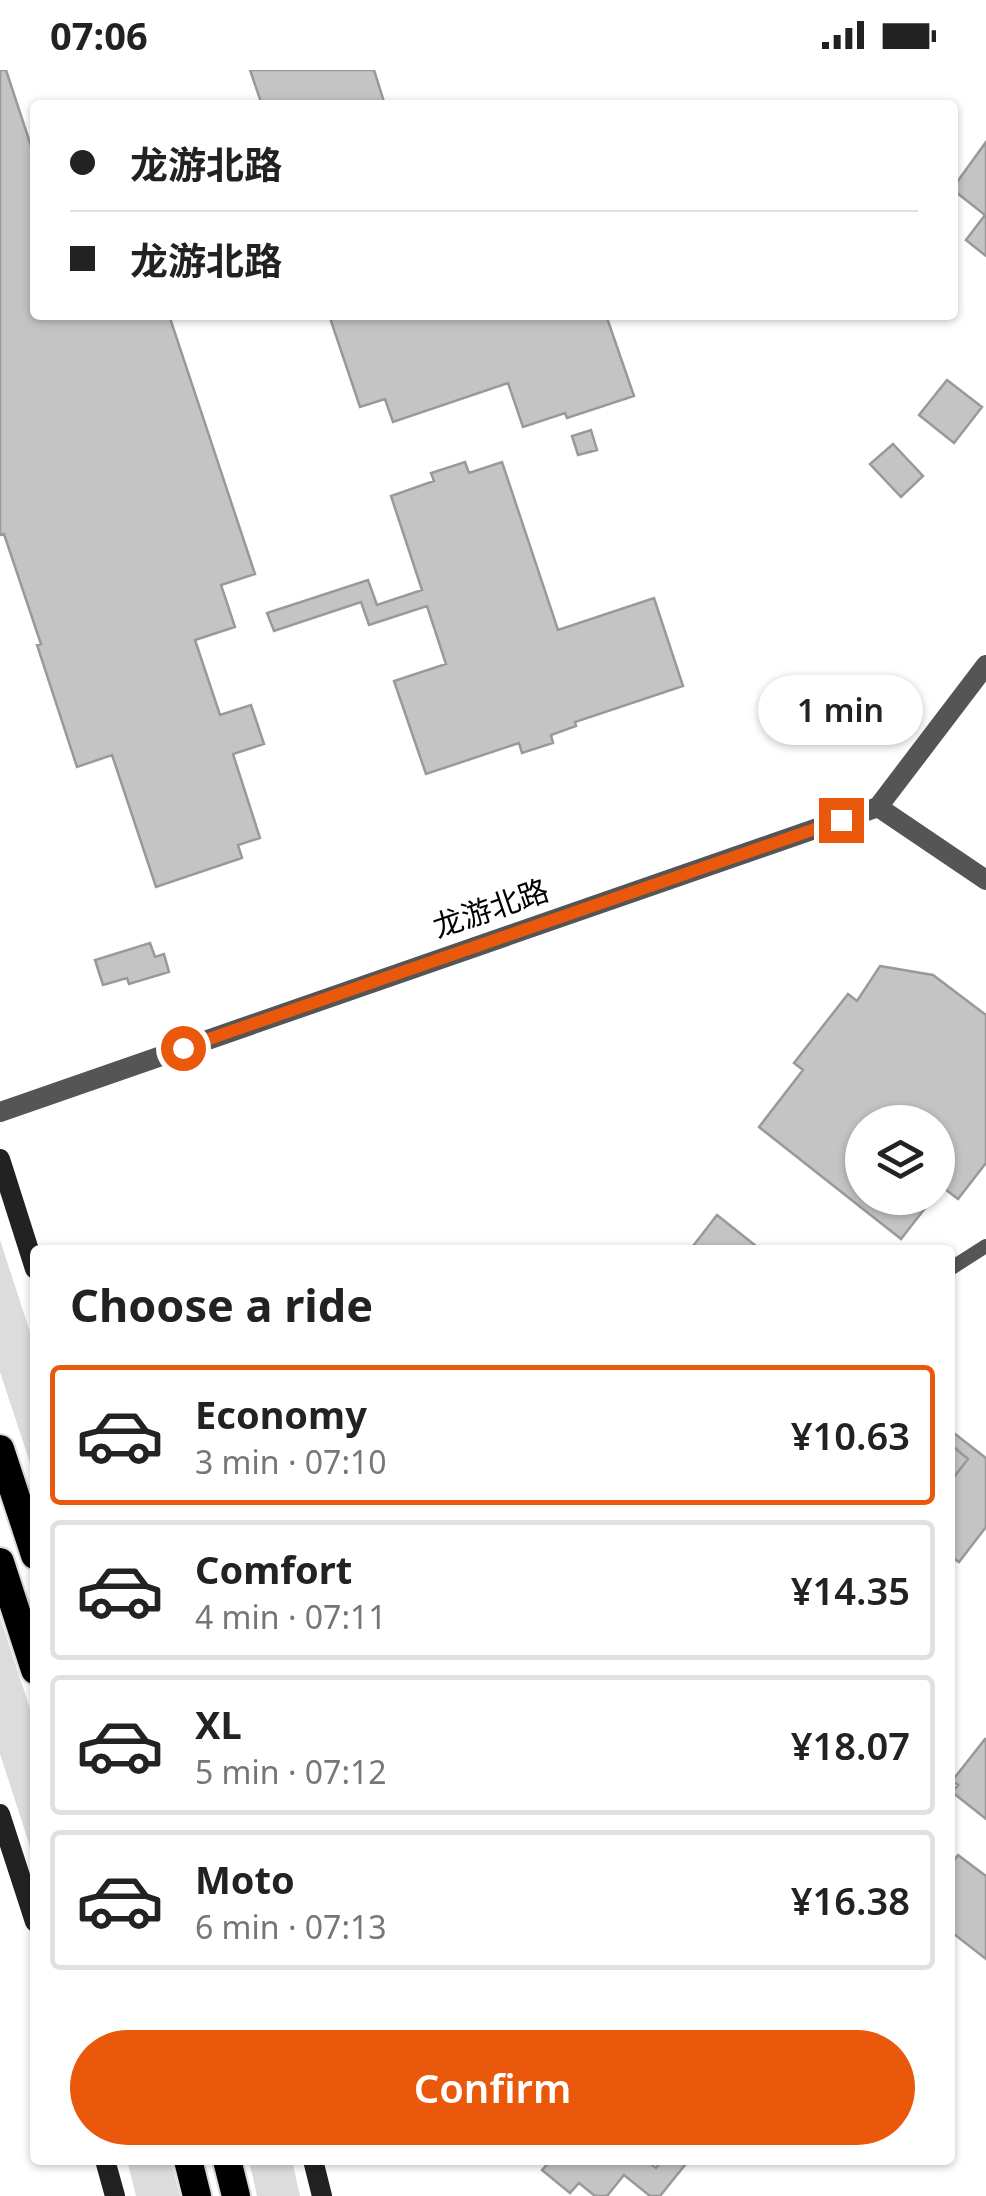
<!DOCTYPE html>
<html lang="en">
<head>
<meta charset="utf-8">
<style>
  :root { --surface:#fff; --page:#f6f6f6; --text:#222; --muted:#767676; --line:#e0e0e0; --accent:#ea580c }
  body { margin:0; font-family:"Noto Sans","Noto Sans SC",sans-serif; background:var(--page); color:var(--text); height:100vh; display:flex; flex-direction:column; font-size:38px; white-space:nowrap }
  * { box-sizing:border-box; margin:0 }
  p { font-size:32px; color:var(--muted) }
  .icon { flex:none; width:55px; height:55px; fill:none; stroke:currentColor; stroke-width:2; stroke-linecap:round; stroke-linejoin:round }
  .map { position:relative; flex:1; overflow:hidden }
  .sheet { position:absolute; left:30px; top:1175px; width:925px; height:920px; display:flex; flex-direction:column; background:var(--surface); border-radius:10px; box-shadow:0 2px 8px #0004 }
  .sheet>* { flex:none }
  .hud { position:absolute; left:30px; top:30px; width:928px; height:220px; border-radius:10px; box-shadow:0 2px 8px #0004; display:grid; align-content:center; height:220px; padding:0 40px; background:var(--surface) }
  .tools { position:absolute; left:845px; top:1035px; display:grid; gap:20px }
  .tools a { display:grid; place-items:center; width:110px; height:110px; border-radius:50%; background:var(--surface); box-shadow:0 2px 8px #0004; font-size:50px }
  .end { position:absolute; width:45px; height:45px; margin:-22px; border:12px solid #ea580c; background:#fff; box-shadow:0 0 0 5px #fff }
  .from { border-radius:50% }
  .bubble { position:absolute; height:70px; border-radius:35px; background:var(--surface); box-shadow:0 2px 8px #0004; font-size:32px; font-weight:600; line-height:70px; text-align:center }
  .hud b { display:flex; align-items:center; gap:35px; height:95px; font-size:38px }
  .hud b+b { border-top:2px solid var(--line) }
  .hud i { width:25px; height:25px; background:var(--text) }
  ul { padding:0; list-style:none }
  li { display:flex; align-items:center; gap:30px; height:140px; margin:0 20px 15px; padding:0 20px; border:5px solid var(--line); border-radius:10px }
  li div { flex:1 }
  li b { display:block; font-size:38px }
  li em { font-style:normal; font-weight:600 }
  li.selected { border-color:var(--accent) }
  li>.icon { width:90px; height:90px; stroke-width:1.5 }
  h2 { padding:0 40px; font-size:45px; line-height:120px }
  .action { display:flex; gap:20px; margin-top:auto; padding:20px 40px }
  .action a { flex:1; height:115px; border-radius:60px; background:var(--accent); color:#fff; font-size:40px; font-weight:600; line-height:115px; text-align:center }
  .status { display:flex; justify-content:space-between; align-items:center; height:70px; padding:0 50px; background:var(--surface); direction:ltr }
  .status svg { height:28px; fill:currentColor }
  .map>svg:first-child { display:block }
  .green { fill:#dcdcdc }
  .building { fill:#c4c4c4; stroke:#999; stroke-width:2.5 }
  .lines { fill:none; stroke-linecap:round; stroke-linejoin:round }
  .trunk-casing { stroke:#dbdbdb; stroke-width:32 }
  .service { stroke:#555; stroke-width:14 }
  .tertiary { stroke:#555; stroke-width:20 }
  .secondary { stroke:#222; stroke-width:20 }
  .trunk { stroke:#000; stroke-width:28 }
  .route { stroke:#ea580c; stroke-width:12 }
  .labels { text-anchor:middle; stroke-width:8; stroke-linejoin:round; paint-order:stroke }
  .street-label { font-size:30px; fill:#000; stroke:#fff }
</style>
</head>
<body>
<div class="status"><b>07:06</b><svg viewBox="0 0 49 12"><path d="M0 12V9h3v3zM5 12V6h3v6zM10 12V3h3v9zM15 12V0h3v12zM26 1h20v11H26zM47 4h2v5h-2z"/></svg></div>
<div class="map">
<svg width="986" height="2126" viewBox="0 0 986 2126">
  <rect width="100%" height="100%" fill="#fff"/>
  <!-- green -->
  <path class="green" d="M0,1170l35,107v131l-35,-106z
    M0,1547l35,107v138l-35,-108z
    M127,2090h44l9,36h-44z
    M249,2090h43l8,36h-43z"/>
  <!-- building -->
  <path class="building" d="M0,0h6l29,88v157h134l86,259 -34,11 14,42 -40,13 25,75 31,-10 13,39 -31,10 27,84 -22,7 4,13 -86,29 -44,-132 -35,12 -40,-122 4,-1 -37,-110 -4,1z
    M250,0h124l11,35h-123z
    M986,72v114l-20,-16 19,-25 -33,-26z
    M329,245h277l28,81 -67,22 -2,-5 -42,14 -15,-44 -115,39 -8,-23 -25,8z
    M947,310l35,27 -28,36 -35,-28z
    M591,360l6,20 -19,5 -6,-19z
    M893,374l30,32 -22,21 -31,-33z
    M465,392l4,11 33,-11 56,168 96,-32 29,88 -108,36 1,4 -25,9 2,8 -31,10 -3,-10 -93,31 -32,-93 52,-17 -19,-58 -58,19 -8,-23 -87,29 -7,-18 101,-33 9,25 45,-15 -31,-94 43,-15 -3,-8z
    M847,627l13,11 -19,25 -14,-12z
    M150,873l5,14 9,-3 5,18 -40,12 -2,-6 -24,7 -8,-25z
    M880,896l53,9 53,40v148l-28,36 -17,-13 -3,5v-69h-76v76h71l-32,41 -142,-112 44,-57 -9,-7 54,-69 9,7z
    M717,1145l44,35h-71z
    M950,1360l36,28v69l-27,35 -9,-6v-74l18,-23 -18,-15z
    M950,1374l18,15 -18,23z
    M985,1669h1v80l-34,-27 6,-7 -6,-4z
    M958,1785l28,21v83l-36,-28v-65z
    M551,2090h95l10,8 6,-8h27l-29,36h-10l-26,-21 -17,21h-12l-16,-13 -9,10 -28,-23z"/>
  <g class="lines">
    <defs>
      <path id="trunk" d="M0,1379l35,106
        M0,1492l35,108
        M188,2090l9,36
        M227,2090l9,36"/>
    </defs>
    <!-- trunk casing -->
    <use href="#trunk" class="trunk-casing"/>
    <!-- service -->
    <path class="service" d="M950,1199l36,-23"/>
    <!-- tertiary -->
    <path class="tertiary" d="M878,737l108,-142
      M0,1042l878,-305 108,73"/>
    <!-- secondary -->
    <path class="secondary" d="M0,1089l35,110
      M0,1744l35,108
      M105,2090l10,36
      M313,2090l9,36"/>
    <!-- trunk -->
    <use href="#trunk" class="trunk"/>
  </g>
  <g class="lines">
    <!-- route -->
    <path class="route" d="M183,978l658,-228"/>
  </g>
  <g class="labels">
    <!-- street labels -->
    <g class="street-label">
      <text transform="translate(491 839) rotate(-19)" y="10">龙游北路</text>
    </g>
  </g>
</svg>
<div class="tools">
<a><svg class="icon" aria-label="layers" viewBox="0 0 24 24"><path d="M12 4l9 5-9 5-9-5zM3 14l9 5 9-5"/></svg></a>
</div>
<i class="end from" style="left:183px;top:978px"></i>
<i class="end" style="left:841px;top:750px"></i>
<div class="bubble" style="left:758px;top:605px;width:165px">1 min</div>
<div class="hud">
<b><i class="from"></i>龙游北路</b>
<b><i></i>龙游北路</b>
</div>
<section class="sheet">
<h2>Choose a ride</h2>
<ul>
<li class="selected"><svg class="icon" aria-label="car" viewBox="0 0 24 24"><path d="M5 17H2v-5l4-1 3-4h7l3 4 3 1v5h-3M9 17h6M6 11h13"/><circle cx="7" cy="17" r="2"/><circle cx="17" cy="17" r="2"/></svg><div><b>Economy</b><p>3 min · 07:10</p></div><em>¥10.63</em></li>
<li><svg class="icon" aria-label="car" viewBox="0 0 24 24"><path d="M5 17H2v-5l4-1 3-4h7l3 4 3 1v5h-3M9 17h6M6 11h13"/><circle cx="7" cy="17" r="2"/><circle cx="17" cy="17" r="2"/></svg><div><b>Comfort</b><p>4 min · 07:11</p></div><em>¥14.35</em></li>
<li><svg class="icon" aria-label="car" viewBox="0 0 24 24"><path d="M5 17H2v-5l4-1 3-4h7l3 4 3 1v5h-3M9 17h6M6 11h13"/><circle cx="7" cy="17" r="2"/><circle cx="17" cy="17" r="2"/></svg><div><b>XL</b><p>5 min · 07:12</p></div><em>¥18.07</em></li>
<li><svg class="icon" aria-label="car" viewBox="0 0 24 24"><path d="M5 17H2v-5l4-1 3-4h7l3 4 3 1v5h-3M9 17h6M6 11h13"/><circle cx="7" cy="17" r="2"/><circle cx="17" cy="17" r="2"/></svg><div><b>Moto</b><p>6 min · 07:13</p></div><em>¥16.38</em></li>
</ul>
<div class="action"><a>Confirm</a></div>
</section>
</div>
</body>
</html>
